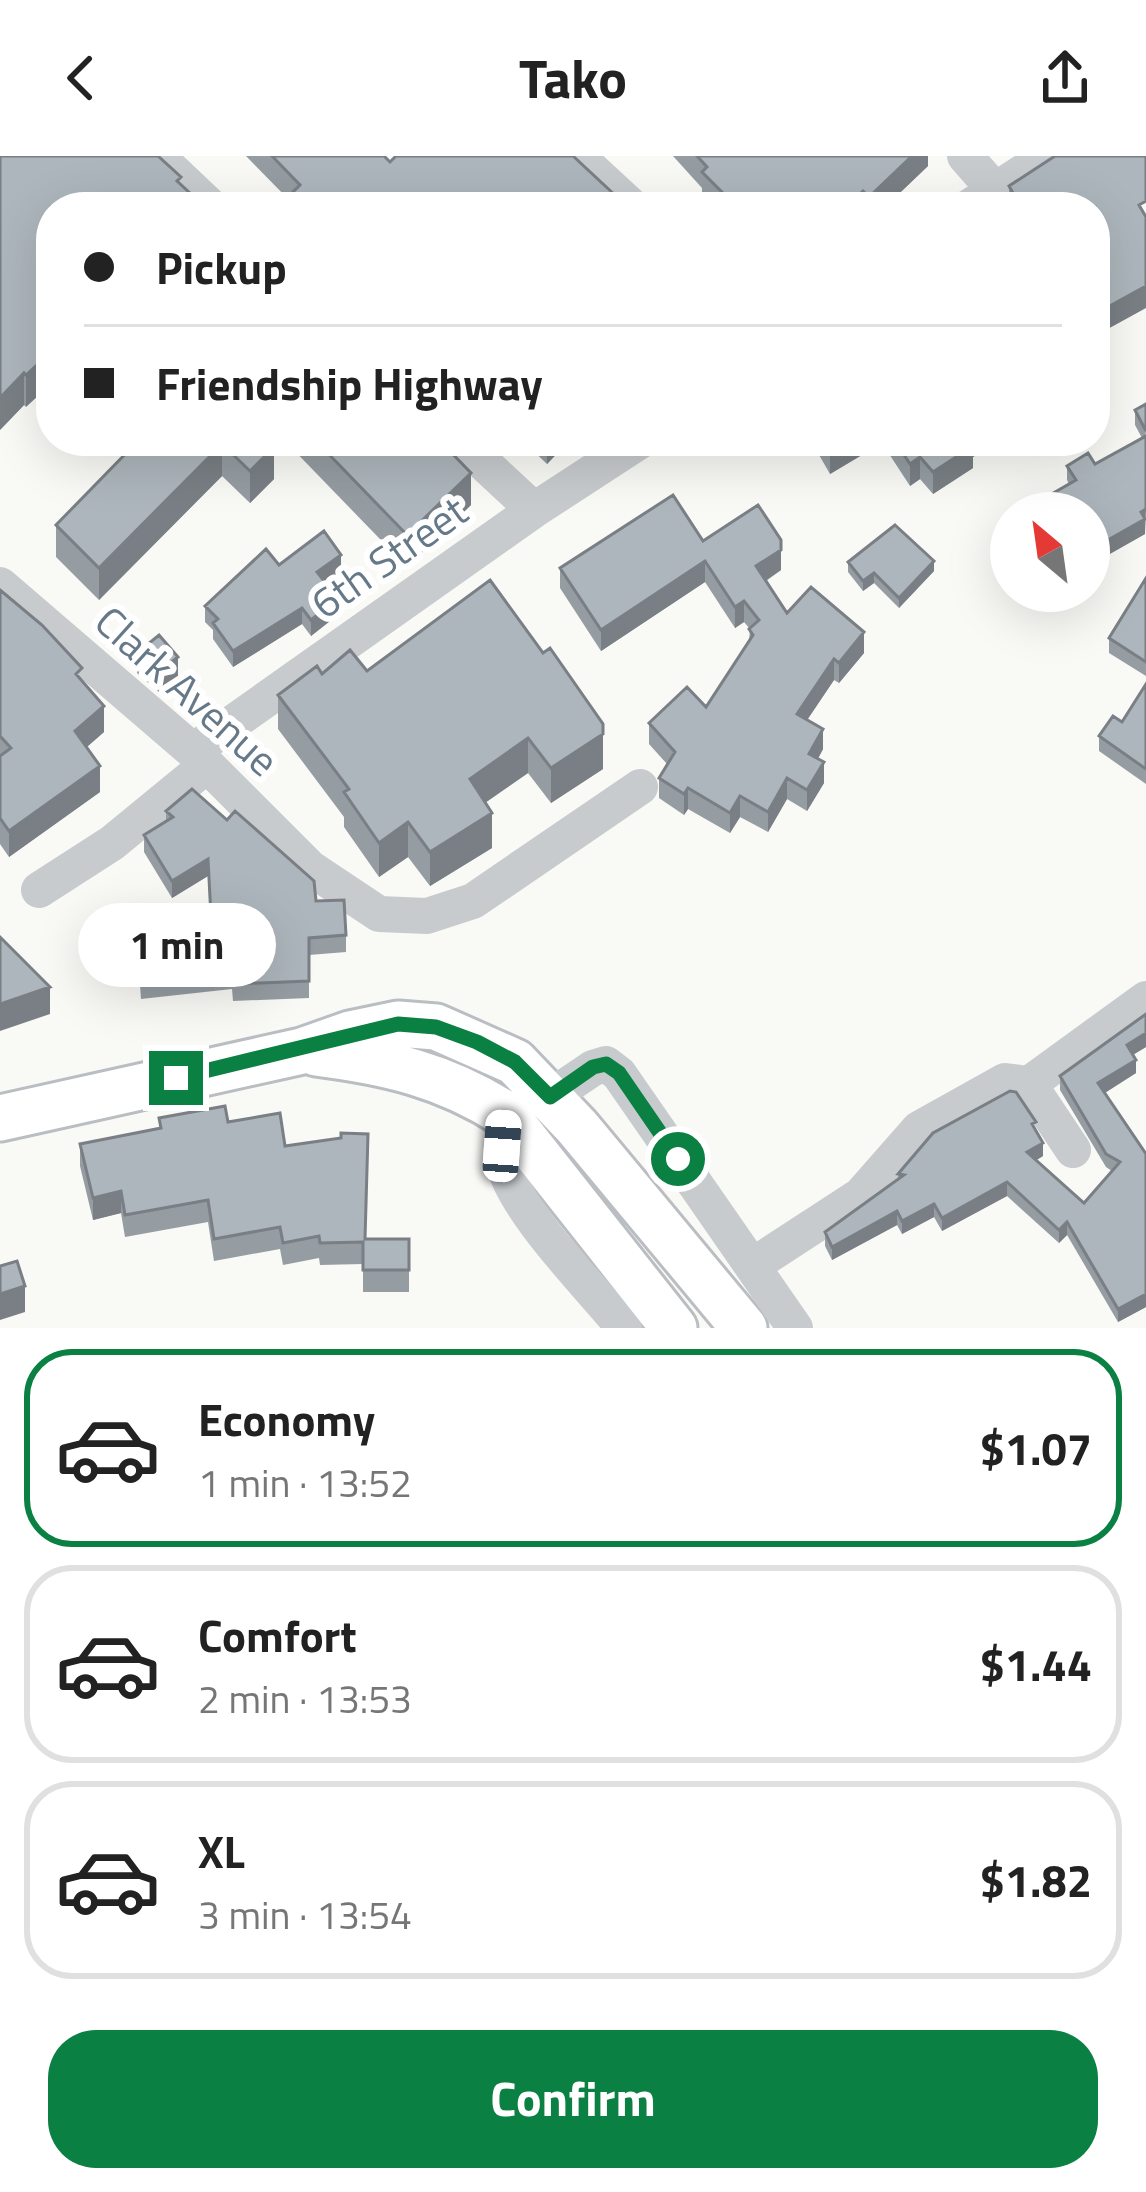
<!DOCTYPE html>
<html lang="en">
<head>
<meta charset="utf-8">
<style>
  :root { --surface:#fff; --page:#f6f6f6; --text:#222; --muted:#767676; --line:#e0e0e0; --accent:#0b8043 }
  body { margin:0; font-family:"Titillium Web",sans-serif; background:var(--page); color:var(--text); height:100vh; display:flex; flex-direction:column; font-size:45px; white-space:nowrap }
  * { box-sizing:border-box; margin:0 }
  p { font-size:39px; color:var(--muted) }
  .icon { flex:none; width:66px; height:66px; fill:none; stroke:currentColor; stroke-width:2; stroke-linecap:round; stroke-linejoin:round }
  .map { position:relative; height:1172px; overflow:hidden }
  .panel { display:flex; flex-direction:column; background:var(--surface); flex:1 }
  .panel>* { flex:none }
  .hud { position:absolute; left:36px; top:36px; width:1074px; height:264px; border-radius:48px; box-shadow:0 12px 48px #0002; display:grid; align-content:center; height:264px; padding:0 48px; background:var(--surface) }
  .needle { width:78px; rotate:331deg }
  .buttons { position:absolute; left:990px; top:336px; display:grid; gap:24px }
  .buttons a { display:grid; place-items:center; width:120px; height:120px; border-radius:50%; background:var(--surface); box-shadow:0 12px 48px #0002; font-size:60px }
  .end { position:absolute; width:54px; height:54px; margin:-27px; border:15px solid #0b8043; background:#fff; box-shadow:0 0 0 6px #fff }
  .from { border-radius:50% }
  .bubble { position:absolute; height:84px; border-radius:42px; background:var(--surface); box-shadow:0 12px 48px #0002; font-size:39px; font-weight:700; line-height:84px; text-align:center }
  .car { position:absolute; width:36px; height:72px; margin:-36px -18px; border-radius:15px; box-shadow:0 0 9px 3px #0007; background:linear-gradient(#fff 24%,#345 0 40%,#fff 0 76%,#345 0 86%,#fff 0) }
  .hud b { display:flex; align-items:center; gap:42px; height:114px; font-size:45px }
  .hud b+b { border-top:3px solid var(--line) }
  .hud i { width:30px; height:30px; background:var(--text) }
  ul { padding:21px 0 0; list-style:none }
  li { display:flex; align-items:center; gap:36px; height:198px; margin:0 24px 18px; padding:0 24px; border:6px solid var(--line); border-radius:48px }
  li div { flex:1 }
  li b { display:block; font-size:45px }
  li em { font-style:normal; font-weight:700 }
  li.current { border-color:var(--accent) }
  li>.icon { width:108px; height:108px; stroke-width:1.5 }
  .button { display:flex; gap:24px; margin-top:auto; padding:24px 48px }
  .button a { flex:1; height:138px; border-radius:48px; background:var(--accent); color:#fff; font-size:48px; font-weight:700; line-height:138px; text-align:center }
  header { display:flex; justify-content:space-between; align-items:center; height:156px; padding:0 48px; background:var(--surface); font-size:54px; font-weight:700 }
  .map>svg:first-child { display:block }
  .lines { fill:none; stroke-linecap:round; stroke-linejoin:round }
  .major-casing { stroke:#babec2; stroke-width:51 }
  .minor { stroke:#c7cbce; stroke-width:36 }
  .major { stroke:#fff; stroke-width:45 }
  .wall { fill:#959da2 }
  .shaded-wall { fill:#797f84 }
  .building { fill:#adb6bc; stroke:#797f84; stroke-width:3 }
  .route { stroke:#0b8043; stroke-width:15 }
  .labels { text-anchor:middle; stroke-width:12; stroke-linejoin:round; paint-order:stroke }
  .street-label { font-size:42px; fill:#667989; stroke:#fff }
</style>
</head>
<body>
<header><svg class="icon" aria-label="back" viewBox="0 0 24 24"><path d="M15 5l-7 7 7 7"/></svg>Tako<svg class="icon" aria-label="share" viewBox="0 0 24 24"><path d="M12 15V3M7 8l5-5 5 5M5 13v7h14v-7"/></svg></header>
<div class="map">
<svg width="1146" height="1172" viewBox="0 0 1146 1172">
  <rect width="100%" height="100%" fill="#f9f9f6"/>
  <g class="lines">
    <defs>
      <path id="major" d="M316,897c70,9 129,22 189,61l169,214
        M0,962l302,-67 48,-17 48,-10 38,3 79,35 62,65 167,201"/>
    </defs>
    <!-- major casing -->
    <use href="#major" class="major-casing"/>
    <!-- minor -->
    <path class="minor" d="M157,0l54,51
      M577,0l55,51
      M965,0l29,33
      M969,51l79,-51
      M460,285l74,69
      M0,429l193,166 117,117 69,46 48,2 46,-15 167,-114
      M193,595l341,-241 106,-69
      M39,734l73,-47 95,-78
      M1029,928l117,-85
      M550,941l43,-29 13,-4 13,10 176,254
      M505,958c-1,15 -5,33 -2,47 10,49 88,126 121,167
      M752,1110l109,-71 58,-66 86,-48 24,3 44,66"/>
    <!-- major -->
    <use href="#major" class="major"/>
  </g>
  <!-- wall -->
  <path class="wall" d="M246,0h138l6,6 227,35 19,10h-344v-4z
    M673,0h255v10l-43,41h-173l-10,-10v-9z
    M1009,30l86,21h-86z
    M51,51l-25,200 -2,-2 -24,25z
    M1146,248l-1,130 -53,30 -3,-5v-46h-60v-6l40,-23 -2,-4v-14l28,-2 47,-26 -7,-13v-15z
    M138,285h131l5,38 -24,24 -28,-27 -123,124 -43,-43v-32z
    M285,285h155l31,64 -64,62z
    M523,285h46l-22,23z
    M811,285h174v8l-12,8v11l-40,26 -13,-15 -10,7 -28,-43 -52,31z
    M703,385l78,29 -15,11 21,32 77,40 -25,30 -5,-3 -27,40 16,29 -5,10 6,24 -17,28 -20,-12 -19,33 -28,-15 -10,16 -42,-24 -4,6 -25,-17v-20l8,-14 -18,-20v-21l57,-16 43,-66 1,-12 -6,-7 -9,6 -30,-46 -104,69 -41,-63v-20z
    M848,406l86,9 -35,37 -25,-25 -11,8 -15,-19z
    M279,409l62,6 -16,11 5,39 -19,15 -9,-12 -69,43 -20,-28v-9l-8,-8v-16z
    M1146,422v98l-37,-23v-15z
    M0,434l82,91 22,51 -17,15 13,45 -91,65 -9,-13z
    M137,497l41,23 -19,16 -22,-19z
    M543,497l60,116 -52,34 -23,-30 -43,30 7,45 -62,38 -22,-29 -29,20 -35,-50v-10l-66,-88v-34l44,-21z
    M1146,528v100l-47,-33v-15l23,-14z
    M166,655l150,90 30,34v17l-37,3v43l-76,3 -1,-12 -91,10 -4,-56 74,-7 -3,-60 -36,22 -28,-46v-17l22,-14z
    M1146,858v33l-13,8 3,18 -31,20 41,61v153l-28,15 -51,-87 -8,8 -52,-47 -65,35 -8,-14 -32,17 -5,-9 -65,35 -7,-14v-14l73,-52v-6l138,-43 7,25 -7,4 48,43 28,-32 -6,-4 -46,-77v-14z
    M159,962l69,4 57,24 81,93h43v53h-46v-28l-43,1 -1,-7 -36,7 -3,-16 -66,12 -6,-39 -83,15 -4,-24 -28,7 -13,-54v-22l79,-16z"/>
  <!-- shaded-wall -->
  <path class="shaded-wall" d="M912,0h16v10l-43,41h-16v-10z
    M863,35v16h-16z
    M1146,130v22l-51,28v-22z
    M51,196v32l-25,23v-32z
    M24,217v32l-24,25v-32z
    M547,285h22l-22,23z
    M847,285h35v2l-52,31v-23z
    M968,285h17v8l-12,8v11l-40,26v-22z
    M222,288v32l-123,124v-32z
    M274,291v32l-24,24v-32z
    M920,301v22l-10,7v-22z
    M471,317v32l-64,62v-32z
    M1146,353l-1,25 -53,30v-15z
    M781,394v20l-25,17v-21z
    M341,399v16l-24,17v-16z
    M705,405v21l-104,69v-21z
    M934,405v10l-35,37v-10z
    M874,417v10l-11,8v-10z
    M744,445v21l-9,6v-21z
    M330,449v16l-19,15v-16z
    M302,452v16l-69,43v-16z
    M864,476v21l-25,30v-20z
    M178,501v19l-19,16v-20z
    M834,503v21l-37,55v-21z
    M104,550v26l-29,25v-26z
    M823,573v20l-14,25v-20z
    M603,578v35l-52,34v-35z
    M528,582v35l-58,40v-34z
    M824,606v21l-17,28v-21z
    M100,610v26l-91,65v-26z
    M787,622v21l-19,33v-20z
    M688,632v21l-4,6v-21z
    M740,640v21l-10,16v-20z
    M492,657v35l-62,38v-34z
    M408,666v35l-29,20v-34z
    M208,703v17l-36,22v-17z
    M50,831v27l-50,17v-27z
    M1146,877v14l-19,11v-13z
    M1136,904v13l-38,24v-14z
    M1043,987v13l-16,10v-14z
    M1007,1026v14l-65,35v-13z
    M121,1035v22l-28,7v-22z
    M934,1048v13l-32,17v-13z
    M897,1055v14l-65,35v-13z
    M1067,1066v13l-8,8v-13z
    M25,1130v26l-25,8v-26z
    M1146,1138v13l-28,15v-13z"/>
  <!-- building -->
  <path class="building" d="M0,0h158l23,21 -4,4 28,26h-154v145l-25,23 -2,-2 -24,25z
    M272,0h112l6,6 6,-6h177l44,41 19,5 -5,5h-324l-15,-14 8,-8z
    M697,0h215l-43,41 -6,-6 -16,16h-110l-35,-35 5,-5z
    M1055,0h91v45l-7,4 7,12v69l-51,28v-107h-74l-12,-21z
    M1146,248v27l-11,-21z
    M1146,280v73l-5,3 4,7 -53,30 -3,-5v-31h-56l-4,-6 47,-27 -9,-14 21,-13 7,11z
    M138,285h131l5,6 -24,24 -28,-27 -123,124 -43,-43z
    M316,285h124l31,32 -64,62z
    M824,285h23l-17,10z
    M895,285h75l3,5 -40,26 -13,-15 -10,7z
    M673,339l30,46 55,-36 23,35v10l-25,16 31,47 24,-26 53,45 -25,31 -5,-4 -37,55 26,15 -14,25 15,8 -17,28 -20,-12 -19,34 -28,-16 -10,17 -42,-25 -4,6 -25,-16 16,-26 -26,-29 38,-36 19,20 47,-72 -4,-6 10,-9 -15,-19 -9,6 -30,-46 -104,69 -41,-62z
    M895,369l39,36 -35,37 -25,-25 -11,8 -15,-19z
    M324,375l17,24 -24,17 12,15 -7,6 8,12 -19,15 -9,-12 -69,43 -20,-28 5,-4 -13,-13 61,-57 13,16z
    M1146,422v84l-37,-24z
    M490,424l53,73 7,-5 53,76v10l-52,34 -23,-30 -58,41 22,34 -62,39 -22,-30 -29,21 -35,-51 5,-3 -71,-94 39,-29 5,8 28,-24 17,21z
    M0,434l42,35 40,43 -6,6 28,32 -29,25 25,35 -91,65 -9,-13v-62l11,-8 -11,-12z
    M159,479l19,22 -19,15 -22,-19z
    M1146,528v85l-47,-33 14,-20 9,6z
    M192,633l35,31 8,-9 79,70 2,20 28,-1 2,35 -37,3v43l-76,3 -1,-12 -91,10 -4,-39 75,-7 -4,-77 -36,22 -28,-46 29,-18 -7,-6z
    M0,781l50,50 -50,17z
    M1146,858v19l-19,12 9,15 -38,23 48,71v140l-28,15 -51,-87 -8,8 -52,-48 -65,36 -8,-14 -32,17 -5,-10 -65,36 -7,-15 79,-57 -6,-1 35,-41 77,-42 6,1 20,30 -4,2 11,19 -16,9 57,51 36,-41 -14,-8 -46,-78z
    M225,950l3,16 52,-9 5,33 56,-8v-5l27,1 -3,105h44v31h-46v-28l-43,1 -1,-7 -36,7 -3,-16 -66,12 -6,-39 -83,15 -4,-24 -28,7 -13,-54 81,-16 -2,-10z
    M17,1105l8,25 -25,8v-28z"/>
  <g class="lines">
    <!-- route -->
    <path class="route" d="M176,922l222,-54 38,3 41,15 38,20 35,35 43,-30 13,-3 13,9 59,86"/>
  </g>
  <g class="labels">
    <!-- street labels -->
    <g class="street-label">
      <text transform="translate(389 401) rotate(-35)" y="15">6th Street</text>
      <text transform="translate(187 535) rotate(42)" y="15">Clark Avenue</text>
    </g>
  </g>
</svg>
<div class="buttons">
<a><svg class="needle" viewBox="-14 -14 28 28"><path d="M0-13l5 13h-10z" fill="#e53935"/><path d="M0 13l5-13h-10z" fill="#767676"/></svg></a>
</div>
<i class="end from" style="left:678px;top:1003px"></i>
<i class="end" style="left:176px;top:922px"></i>
<div class="bubble" style="left:78px;top:747px;width:198px">1 min</div>
<i class="car" style="left:502px;top:990px;rotate:4deg"></i>
<div class="hud">
<b><i class="from"></i>Pickup</b>
<b><i></i>Friendship Highway</b>
</div>
</div>
<section class="panel">
<ul>
<li class="current"><svg class="icon" aria-label="car" viewBox="0 0 24 24"><path d="M5 17H2v-5l4-1 3-4h7l3 4 3 1v5h-3M9 17h6M6 11h13"/><circle cx="7" cy="17" r="2"/><circle cx="17" cy="17" r="2"/></svg><div><b>Economy</b><p>1 min · 13:52</p></div><em>$1.07</em></li>
<li><svg class="icon" aria-label="car" viewBox="0 0 24 24"><path d="M5 17H2v-5l4-1 3-4h7l3 4 3 1v5h-3M9 17h6M6 11h13"/><circle cx="7" cy="17" r="2"/><circle cx="17" cy="17" r="2"/></svg><div><b>Comfort</b><p>2 min · 13:53</p></div><em>$1.44</em></li>
<li><svg class="icon" aria-label="car" viewBox="0 0 24 24"><path d="M5 17H2v-5l4-1 3-4h7l3 4 3 1v5h-3M9 17h6M6 11h13"/><circle cx="7" cy="17" r="2"/><circle cx="17" cy="17" r="2"/></svg><div><b>XL</b><p>3 min · 13:54</p></div><em>$1.82</em></li>
</ul>
<div class="button"><a>Confirm</a></div>
</section>
</body>
</html>
